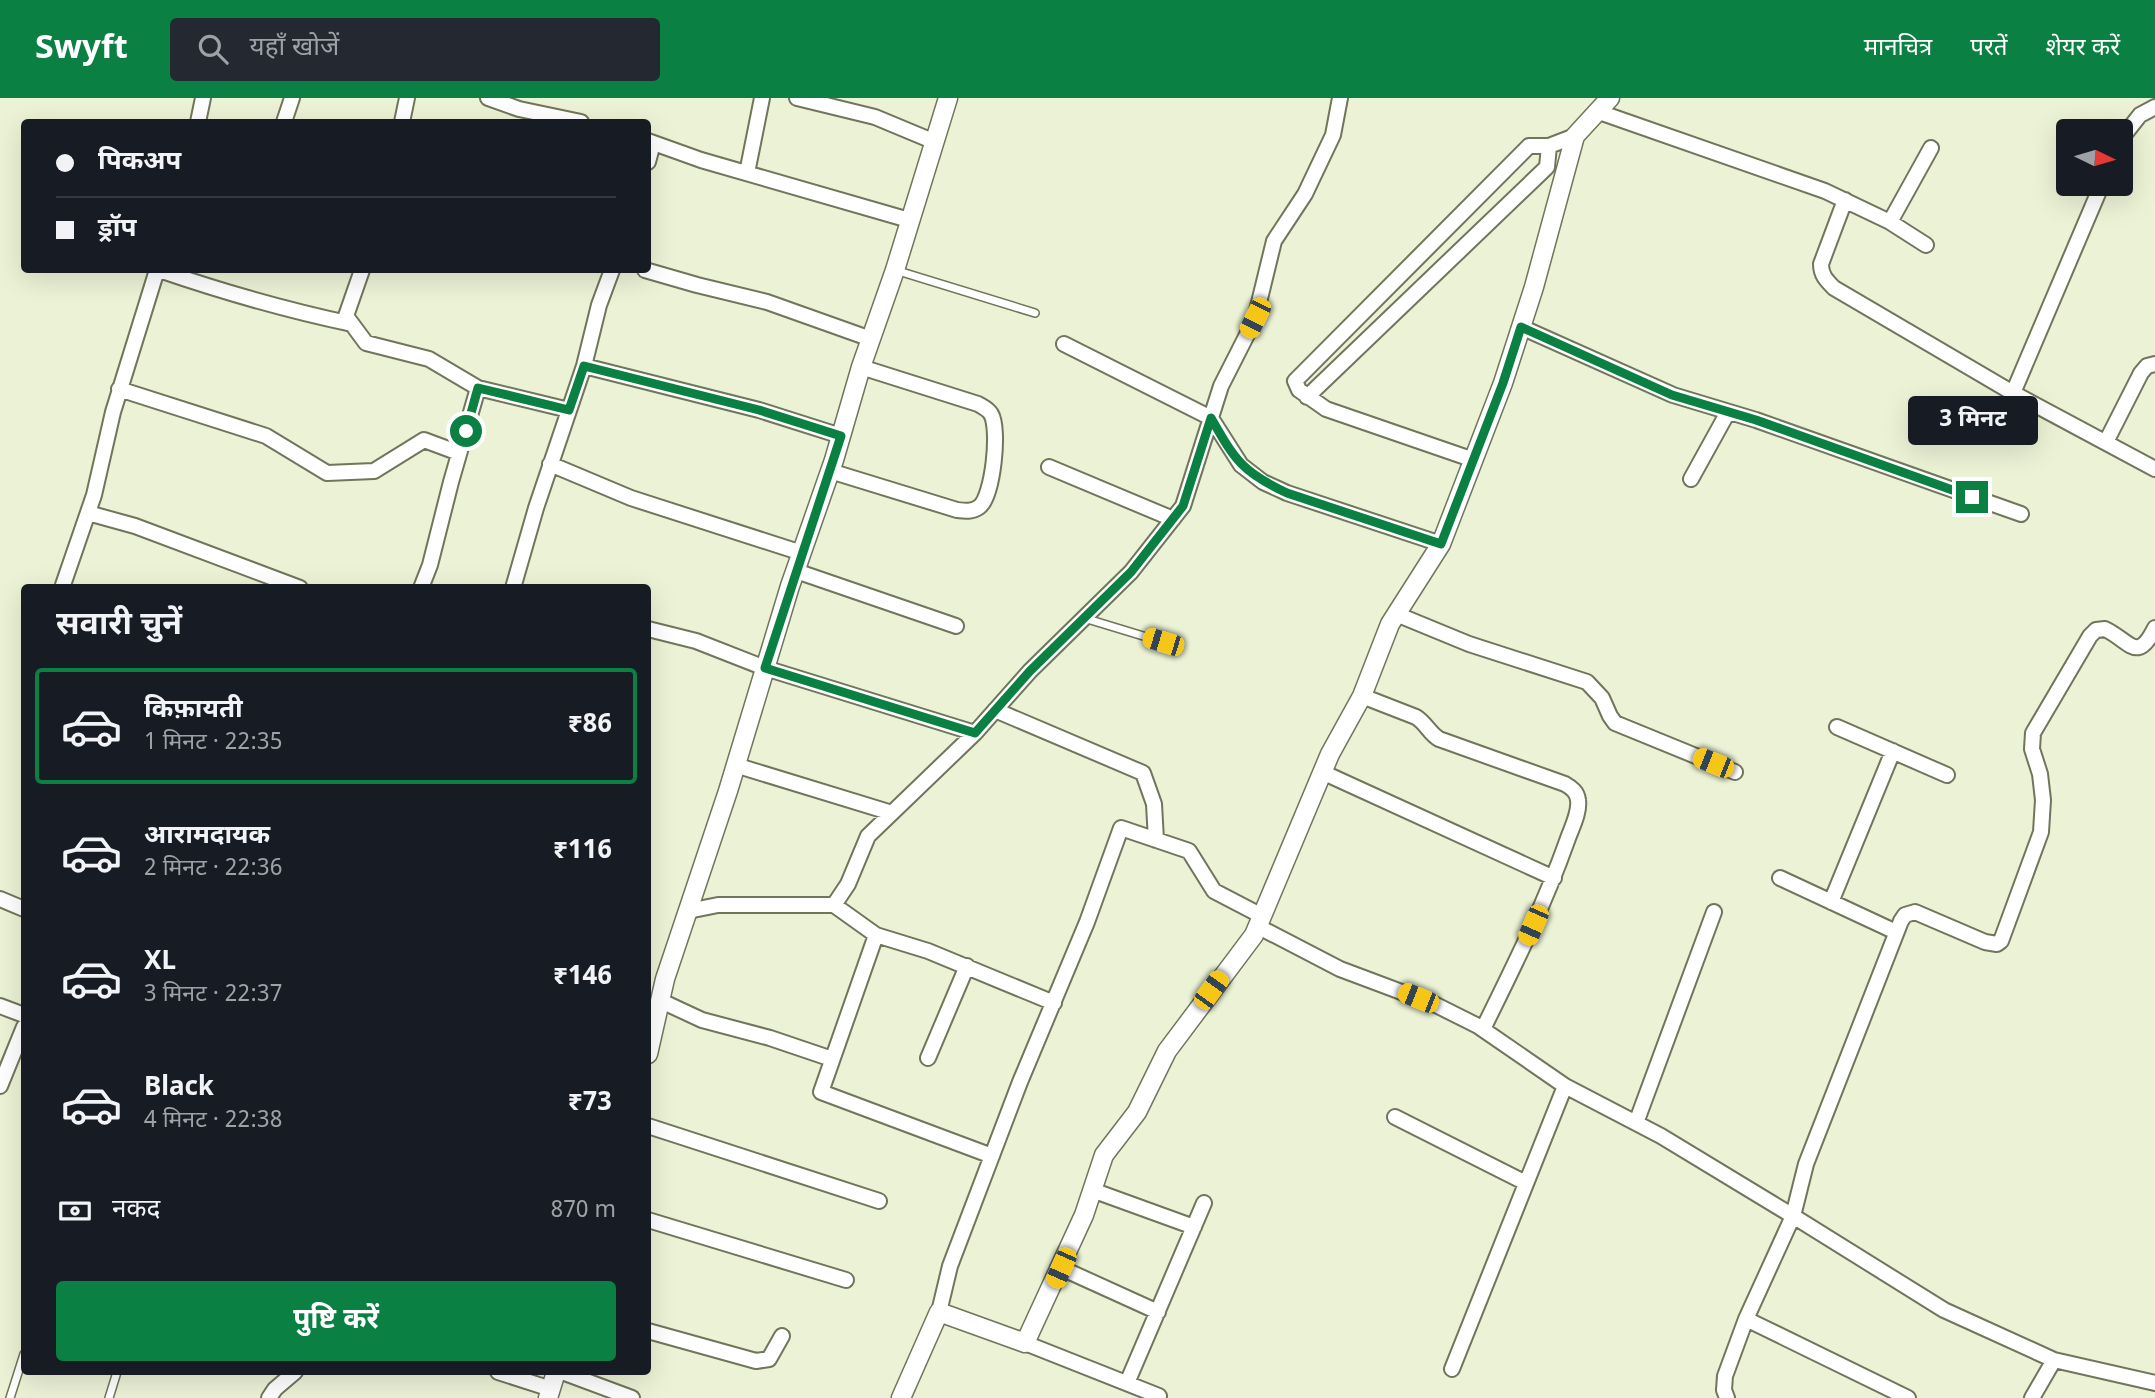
<!DOCTYPE html>
<html lang="hi">
<head>
<meta charset="utf-8">
<style>
  :root { --surface:#171b24; --page:#242831; --text:#f1f3f6; --muted:#9ea1a6; --line:#363941; --accent:#0b8043 }
  body { margin:0; font-family:Georgia,"Noto Sans Devanagari",serif; background:var(--page); color:var(--text); height:100vh; display:flex; flex-direction:column; font-size:26px; white-space:nowrap }
  * { box-sizing:border-box; margin:0 }
  p { font-size:23px; color:var(--muted) }
  .icon { flex:none; width:38px; height:38px; fill:none; stroke:currentColor; stroke-width:2; stroke-linecap:round; stroke-linejoin:round }
  .map { position:relative; flex:1; overflow:hidden }
  .drawer { position:absolute; left:21px; top:486px; width:630px; height:791px; display:flex; flex-direction:column; background:var(--surface); border-radius:7px; box-shadow:0 7px 28px #0002 }
  .drawer>* { flex:none }
  .guide { position:absolute; left:21px; top:21px; width:630px; height:154px; border-radius:7px; box-shadow:0 7px 28px #0002; display:grid; align-content:center; height:154px; padding:0 35px; background:var(--surface) }
  .needle { width:46px; rotate:95deg }
  .tools { position:absolute; left:2056px; top:21px; display:grid; gap:14px }
  .tools a { display:grid; place-items:center; width:77px; height:77px; border-radius:7px; background:var(--surface); box-shadow:0 7px 28px #0002; font-size:35px }
  .end { position:absolute; width:32px; height:32px; margin:-16px; border:9px solid #0b8043; background:#fff; box-shadow:0 0 0 4px #fff }
  .from { border-radius:50% }
  .bubble { position:absolute; height:49px; border-radius:7px; background:var(--surface); box-shadow:0 7px 28px #0002; font-size:23px; font-weight:700; line-height:49px; text-align:center }
  .car { position:absolute; width:21px; height:42px; margin:-21px -10px; border-radius:9px; box-shadow:0 0 5px 2px #0007; background:linear-gradient(#f5c518 24%,#345 0 40%,#f5c518 0 76%,#345 0 86%,#f5c518 0) }
  .guide b { display:flex; align-items:center; gap:24px; height:66px; font-size:26px }
  .guide b+b { border-top:2px solid var(--line) }
  .guide i { width:18px; height:18px; background:var(--text) }
  ul { padding:0; list-style:none }
  li { display:flex; align-items:center; gap:21px; height:116px; margin:0 14px 10px; padding:0 21px; border:4px solid transparent; border-radius:7px }
  li div { flex:1 }
  li b { display:block; font-size:26px }
  li em { font-style:normal; font-weight:700 }
  li.current { border-color:var(--accent) }
  li>.icon { width:63px; height:63px; stroke-width:1.5 }
  h2 { padding:0 35px; font-size:32px; line-height:84px }
  .pay { display:flex; align-items:center; gap:18px; height:77px; padding:0 35px; font-size:26px }
  .pay p { margin-inline-start:auto }
  .primary-button { display:flex; gap:14px; margin-top:auto; padding:14px 35px }
  .primary-button a { flex:1; height:80px; border-radius:7px; background:var(--accent); color:#fff; font-size:28px; font-weight:700; line-height:80px; text-align:center }
  header { display:flex; align-items:center; gap:42px; box-sizing:border-box; height:98px; padding:0 35px; background:var(--accent); color:#fff }
  header strong { font-size:33px }
  nav { display:flex; gap:38px; margin-inline-start:auto; font-size:24px }
  .search { width:490px; height:63px; background:var(--page); display:flex; align-items:center; gap:18px; box-sizing:border-box; padding:0 24px; border-radius:7px; color:var(--muted); font-size:26px }
  .map>svg:first-child { display:block }
  .lines { fill:none; stroke-linecap:round; stroke-linejoin:round }
  .service-casing { stroke:#70755b; stroke-width:10 }
  .minor-casing { stroke:#70755b; stroke-width:18 }
  .tertiary-casing { stroke:#70755b; stroke-width:21 }
  .service { stroke:#fff; stroke-width:7 }
  .minor { stroke:#fff; stroke-width:14 }
  .tertiary { stroke:#fff; stroke-width:18 }
  .route { stroke:#0b8043; stroke-width:9 }
</style>
</head>
<body>
<header>
<strong>Swyft</strong>
<div class="search"><svg class="icon" aria-label="search" viewBox="0 0 24 24"><circle cx="10" cy="10" r="6"/><path d="M15 15l6 6"/></svg>यहाँ खोजें</div>
<nav><a>मानचित्र</a><a>परतें</a><a>शेयर करें</a></nav>
</header>
<div class="map">
<svg width="2155" height="1300" viewBox="0 0 2155 1300">
  <rect width="100%" height="100%" fill="#ebf2d5"/>
  <g class="lines">
    <defs>
      <path id="service" d="M895,172l140,43
        M1084,520l79,24
        M10,1300l14,-44
        M109,1300l8,-26"/>
      <path id="minor" d="M488,0l31,11 62,13
        M797,0l78,19 60,25
        M1599,14l226,79 65,31 36,23
        M198,24l5,-24
        M284,24l8,-24
        M402,24l5,-24
        M2121,41l19,-24 15,-8
        M648,43l53,19 208,60
        M648,64l5,-19
        M747,75l15,-75
        M1845,102l-24,64c0,11 5,16 13,24l179,105 142,76
        M1890,124l41,-74
        M159,172c64,22 127,40 193,54
        M362,172l-16,46 20,27 63,16 49,29 -27,94 -21,83 -9,23
        M645,172l52,15 70,17 104,37
        M1521,229l152,68 83,25 265,94
        M1064,246l147,74 30,47 22,17 24,11 154,51
        M584,268l175,44 82,26
        M478,290l91,22
        M119,291l147,47 61,37 47,-2 50,-31 35,13
        M2013,295l89,-209
        M1307,299l240,-230 2,-21
        M2106,344l35,-69 6,-7 8,-2
        M1474,362l-148,-51 -27,-19 -4,-9 234,-235h20l26,-10
        M550,366l81,34 171,55
        M1049,369l124,52
        M830,373l127,39c8,1 15,2 22,-3 14,-10 21,-78 12,-93 -3,-5 -8,-7 -13,-10l-117,-37
        M1691,381l37,-67
        M88,415l47,13 165,62
        M796,473l160,55
        M64,490l-1,-3 31,-90 19,-83 44,-142
        M513,490l23,-80 48,-142 15,-61 13,-35
        M1396,516l73,30 118,38 15,16 8,18 5,7 120,49
        M648,531l48,12 69,27 210,65
        M1362,598l54,21c10,6 13,16 23,22l126,45c7,4 12,8 13,16 2,13 -7,29 -11,41 -23,65 -54,127 -84,188
        M995,612l148,63 11,31 2,36
        M1837,629l110,48
        M735,667l157,48
        M1322,674l232,106
        M1780,780l116,54
        M0,801l24,10
        M1831,804l62,-151
        M834,807l42,30 52,16 126,52
        M688,813l30,-6h116l14,-21 20,-48 107,-103 55,-62 101,-99 52,-66 38,-120 34,-67 19,-78 31,-47 28,-59 7,-37
        M1257,828l83,43 96,36 42,21 87,60 96,50 132,80 151,94 110,50 101,23
        M876,837l-55,157 171,64
        M659,902l43,20 68,18 62,21
        M0,908l24,9
        M928,960l39,-92
        M0,988l24,-59
        M1395,1019l131,66
        M1636,1025l78,-211
        M648,1028l231,75
        M1092,1092l102,37
        M648,1122l198,60
        M1061,1170l97,44
        M939,1214l11,-46 70,-184 67,-160 34,-94 68,23 25,40 48,25
        M1746,1221l162,79
        M648,1233l108,30 13,-2 13,-23
        M1025,1245l134,53
        M1452,1271l113,-283
        M498,1274l53,17
        M562,1274l70,26
        M1127,1285l77,-180
        M269,1300l6,-9 20,-17
        M1727,1300l-3,-8 1,-14 21,-57 47,-103 13,-52 95,-243 4,-6 10,-3 70,30 12,2 4,-3 40,-109 2,-32 -3,-26 -8,-25 1,-16 57,-97 6,-6 9,-1c25,12 32,35 50,-1
        M2032,1300l22,-38"/>
      <path id="tertiary" d="M648,956l17,-75 63,-188 62,-205 44,-126 27,-93 34,-97 53,-172
        M548,1300l8,-26
        M901,1300l38,-86 86,31 59,-128 20,-60 33,-43 30,-61 87,-116 76,-181 32,-58 28,-72 51,-80 62,-161 31,-96 41,-151 35,-38"/>
    </defs>
    <!-- service casing -->
    <use href="#service" class="service-casing"/>
    <!-- minor casing -->
    <use href="#minor" class="minor-casing"/>
    <!-- tertiary casing -->
    <use href="#tertiary" class="tertiary-casing"/>
    <!-- service -->
    <use href="#service" class="service"/>
    <!-- minor -->
    <use href="#minor" class="minor"/>
    <!-- tertiary -->
    <use href="#tertiary" class="tertiary"/>
  </g>
  <g class="lines">
    <!-- route -->
    <path class="route" d="M466,333l12,-43 91,22 15,-44 175,44 82,26 -76,232 210,65 55,-62 101,-99 52,-66 28,-88c24,42 31,54 76,75l154,51 62,-161 18,-56 151,68 84,25 216,77"/>
  </g>
</svg>
<div class="tools">
<a><svg class="needle" viewBox="-14 -14 28 28"><path d="M0-13l5 13h-10z" fill="#e53935"/><path d="M0 13l5-13h-10z" fill="#9ea1a6"/></svg></a>
</div>
<i class="end from" style="left:466px;top:333px"></i>
<i class="end" style="left:1972px;top:399px"></i>
<div class="bubble" style="left:1908px;top:298px;width:130px">3 मिनट</div>
<i class="car" style="left:1255px;top:220px;rotate:206deg"></i>
<i class="car" style="left:1163px;top:544px;rotate:287deg"></i>
<i class="car" style="left:1713px;top:665px;rotate:292deg"></i>
<i class="car" style="left:1533px;top:827px;rotate:204deg"></i>
<i class="car" style="left:1211px;top:892px;rotate:36deg"></i>
<i class="car" style="left:1418px;top:900px;rotate:292deg"></i>
<i class="car" style="left:1061px;top:1170px;rotate:204deg"></i>
<div class="guide">
<b><i class="from"></i>पिकअप</b>
<b><i></i>ड्रॉप</b>
</div>
<section class="drawer">
<h2>सवारी चुनें</h2>
<ul>
<li class="current"><svg class="icon" aria-label="car" viewBox="0 0 24 24"><path d="M5 17H2v-5l4-1 3-4h7l3 4 3 1v5h-3M9 17h6M6 11h13"/><circle cx="7" cy="17" r="2"/><circle cx="17" cy="17" r="2"/></svg><div><b>किफ़ायती</b><p>1 मिनट · 22:35</p></div><em>₹86</em></li>
<li><svg class="icon" aria-label="car" viewBox="0 0 24 24"><path d="M5 17H2v-5l4-1 3-4h7l3 4 3 1v5h-3M9 17h6M6 11h13"/><circle cx="7" cy="17" r="2"/><circle cx="17" cy="17" r="2"/></svg><div><b>आरामदायक</b><p>2 मिनट · 22:36</p></div><em>₹116</em></li>
<li><svg class="icon" aria-label="car" viewBox="0 0 24 24"><path d="M5 17H2v-5l4-1 3-4h7l3 4 3 1v5h-3M9 17h6M6 11h13"/><circle cx="7" cy="17" r="2"/><circle cx="17" cy="17" r="2"/></svg><div><b>XL</b><p>3 मिनट · 22:37</p></div><em>₹146</em></li>
<li><svg class="icon" aria-label="car" viewBox="0 0 24 24"><path d="M5 17H2v-5l4-1 3-4h7l3 4 3 1v5h-3M9 17h6M6 11h13"/><circle cx="7" cy="17" r="2"/><circle cx="17" cy="17" r="2"/></svg><div><b>Black</b><p>4 मिनट · 22:38</p></div><em>₹73</em></li>
</ul>
<div class="pay"><svg class="icon" aria-label="cash" viewBox="0 0 24 24"><path d="M3 7h18v10H3z"/><circle cx="12" cy="12" r="2"/></svg>नकद<p>870 m</p></div>
<div class="primary-button"><a>पुष्टि करें</a></div>
</section>
</div>
</body>
</html>
